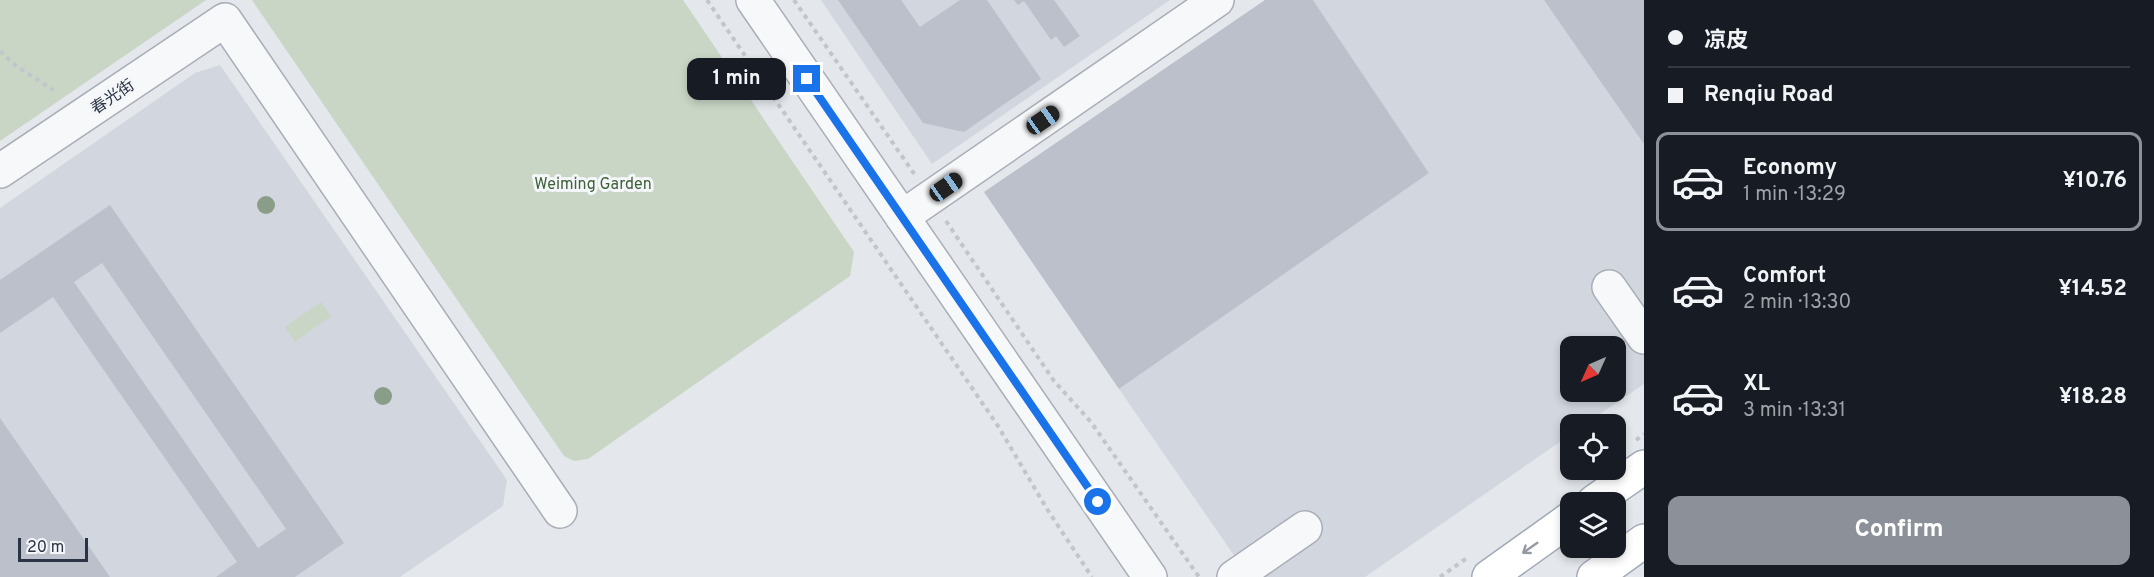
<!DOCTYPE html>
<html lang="en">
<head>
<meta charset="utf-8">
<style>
  :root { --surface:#171b24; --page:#20242c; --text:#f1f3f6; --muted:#9ea1a6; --line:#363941; --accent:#8c9099 }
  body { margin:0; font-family:Overpass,"Noto Sans SC",sans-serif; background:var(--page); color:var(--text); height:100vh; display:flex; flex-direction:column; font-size:22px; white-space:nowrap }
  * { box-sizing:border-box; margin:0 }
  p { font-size:20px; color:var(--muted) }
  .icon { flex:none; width:33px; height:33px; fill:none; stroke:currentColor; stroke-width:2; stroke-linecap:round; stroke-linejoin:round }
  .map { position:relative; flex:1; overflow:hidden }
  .sheet { display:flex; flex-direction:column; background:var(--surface); width:510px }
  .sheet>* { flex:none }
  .guide { display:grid; align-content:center; height:132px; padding:0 24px; background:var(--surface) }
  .needle { width:39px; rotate:225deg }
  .fabs { position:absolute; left:1560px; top:336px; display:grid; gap:12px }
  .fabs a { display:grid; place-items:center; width:66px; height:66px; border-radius:12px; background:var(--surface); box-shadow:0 3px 9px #0003; font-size:30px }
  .scale { position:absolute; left:18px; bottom:15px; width:70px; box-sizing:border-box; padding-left:6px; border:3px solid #2b3445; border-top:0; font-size:16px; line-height:21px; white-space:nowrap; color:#2b3445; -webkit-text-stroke:4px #f4f6f9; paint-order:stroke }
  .end { position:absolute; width:27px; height:27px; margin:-14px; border:8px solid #1a73e8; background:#fff; box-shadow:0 0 0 3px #fff }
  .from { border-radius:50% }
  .bubble { position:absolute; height:42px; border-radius:12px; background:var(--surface); box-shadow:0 3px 9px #0003; font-size:20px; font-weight:700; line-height:42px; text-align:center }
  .car { position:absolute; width:18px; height:36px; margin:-18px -9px; border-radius:8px; box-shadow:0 0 4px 2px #0007; background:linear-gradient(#222 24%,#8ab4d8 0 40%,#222 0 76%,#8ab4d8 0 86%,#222 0) }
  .guide b { display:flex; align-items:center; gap:21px; height:57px; font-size:22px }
  .guide b+b { border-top:2px solid var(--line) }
  .guide i { width:15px; height:15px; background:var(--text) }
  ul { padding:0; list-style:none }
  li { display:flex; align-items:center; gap:18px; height:99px; margin:0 12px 9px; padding:0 12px; border:3px solid transparent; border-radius:12px }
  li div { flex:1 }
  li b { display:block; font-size:22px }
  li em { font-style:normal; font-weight:700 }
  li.active { border-color:var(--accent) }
  li>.icon { width:54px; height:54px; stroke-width:1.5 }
  .action { display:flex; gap:12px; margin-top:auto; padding:12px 24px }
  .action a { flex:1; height:69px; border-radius:12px; background:var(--accent); color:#fff; font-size:24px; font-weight:700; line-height:69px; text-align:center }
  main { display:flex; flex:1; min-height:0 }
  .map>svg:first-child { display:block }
  .built { fill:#d2d6de; fill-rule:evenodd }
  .green { fill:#c9d6c5 }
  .building { fill:#bbc0ca; fill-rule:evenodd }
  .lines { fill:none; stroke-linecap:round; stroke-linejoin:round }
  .minor-casing { stroke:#a9aeb7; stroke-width:36 }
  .major-casing { stroke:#a3abb8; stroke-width:36 }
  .path { stroke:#c2c5cb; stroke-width:4; stroke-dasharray:4.5 4.5; stroke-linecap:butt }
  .minor { stroke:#f7f8fa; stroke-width:33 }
  .major { stroke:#fff; stroke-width:33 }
  .tree { fill:#899d89 }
  .oneway { stroke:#959aa2 }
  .route { stroke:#1a73e8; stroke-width:8 }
  .labels { text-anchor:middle; stroke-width:6; stroke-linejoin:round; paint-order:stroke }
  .street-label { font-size:16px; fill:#2b3445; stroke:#f4f6f9 }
  .park-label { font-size:16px; fill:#3f6138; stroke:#f4f6f9 }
</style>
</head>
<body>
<main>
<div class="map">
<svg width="1644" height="577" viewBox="0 0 1644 577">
  <rect width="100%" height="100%" fill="#e4e7ec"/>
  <!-- built -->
  <path class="built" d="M821,0h349l-238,164z
    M1313,0h331v384l-59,40h-15v11l-205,142h-116l-130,-188 310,-216zM1570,346h46v46h-46z
    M220,65l287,415 -4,26 -103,71h-400v-369l195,-135z"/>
  <!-- green -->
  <path class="green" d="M0,0h206l-206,141z
    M252,0h431l171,252 -4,24 -262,183 -14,2 -10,-5z
    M321,302l10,14 -36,26 -10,-15z"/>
  <!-- building -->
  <path class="building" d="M838,0h63l19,27 40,-27h27l54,79 -77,53 -41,-9z
    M1014,0h40l26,36 -16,11 -8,-11 -5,4 -27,-39 -6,4z
    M1265,0h48l116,173 -310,216 -135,-197z
    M1544,0h100v144z
    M110,205l234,338 -49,34h-79l21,-15 -184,-265 -53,36v-53zM102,263l184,266 -28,19 -184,-266z
    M0,418l110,159h-110z"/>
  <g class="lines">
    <defs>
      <path id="minor" d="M753,0l397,577
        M0,171l225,-151 335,491
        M902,217l315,-217
        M1609,287l35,50
        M1234,577l71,-49"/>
      <path id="major" d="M1594,502l50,-35
        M1489,577l81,-58
        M1594,577l50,-36"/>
    </defs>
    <!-- minor casing -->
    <use href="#minor" class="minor-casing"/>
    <!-- major casing -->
    <use href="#major" class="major-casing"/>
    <!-- path -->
    <path class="path" d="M707,0l291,426 49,83 45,68
      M794,0l121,175
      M0,51l15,14 38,25
      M946,221l108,160 37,41 108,155
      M1636,440l8,-6
      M1440,577l27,-19"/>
    <!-- minor -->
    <use href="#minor" class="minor"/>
    <!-- major -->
    <use href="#major" class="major"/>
  </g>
  <!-- trees -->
  <g class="tree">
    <circle cx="266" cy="205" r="9"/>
    <circle cx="383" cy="396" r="9"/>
  </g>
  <!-- one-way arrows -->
  <defs><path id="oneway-shaft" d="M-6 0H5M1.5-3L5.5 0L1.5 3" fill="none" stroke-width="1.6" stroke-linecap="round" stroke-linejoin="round" transform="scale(1.5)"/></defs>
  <use class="oneway" href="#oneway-shaft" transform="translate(1530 548) rotate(145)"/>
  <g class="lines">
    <!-- route -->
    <path class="route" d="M807,79l291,423"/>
  </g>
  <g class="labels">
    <!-- street labels -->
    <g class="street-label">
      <text transform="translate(112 96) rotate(-34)" y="6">春光街</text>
    </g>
    <!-- park labels -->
    <g class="park-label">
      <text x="593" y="189">Weiming Garden</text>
    </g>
  </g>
</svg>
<div class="fabs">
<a><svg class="needle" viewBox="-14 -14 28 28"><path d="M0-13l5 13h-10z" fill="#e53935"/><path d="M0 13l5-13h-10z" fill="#9ea1a6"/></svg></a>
<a><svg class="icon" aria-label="locate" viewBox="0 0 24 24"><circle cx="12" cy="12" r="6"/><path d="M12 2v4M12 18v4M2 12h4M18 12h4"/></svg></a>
<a><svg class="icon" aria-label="layers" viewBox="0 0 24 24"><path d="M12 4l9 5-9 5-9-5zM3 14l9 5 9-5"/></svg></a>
</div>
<div class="scale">20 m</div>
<i class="end from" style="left:1098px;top:502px"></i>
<i class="end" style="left:807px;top:79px"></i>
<div class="bubble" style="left:687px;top:58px;width:99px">1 min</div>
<i class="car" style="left:1043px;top:120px;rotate:55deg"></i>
<i class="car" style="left:946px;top:187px;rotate:55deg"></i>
</div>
<section class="sheet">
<div class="guide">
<b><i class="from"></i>凉皮</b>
<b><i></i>Renqiu Road</b>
</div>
<ul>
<li class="active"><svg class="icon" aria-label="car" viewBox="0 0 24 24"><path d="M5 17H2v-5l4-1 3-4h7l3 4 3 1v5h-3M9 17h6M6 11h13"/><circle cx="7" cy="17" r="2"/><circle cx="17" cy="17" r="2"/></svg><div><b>Economy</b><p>1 min · 13:29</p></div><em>¥10.76</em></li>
<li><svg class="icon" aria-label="car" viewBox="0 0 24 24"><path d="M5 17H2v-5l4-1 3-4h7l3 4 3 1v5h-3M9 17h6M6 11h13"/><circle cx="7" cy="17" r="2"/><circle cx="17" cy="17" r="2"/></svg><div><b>Comfort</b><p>2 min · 13:30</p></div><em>¥14.52</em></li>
<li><svg class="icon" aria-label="car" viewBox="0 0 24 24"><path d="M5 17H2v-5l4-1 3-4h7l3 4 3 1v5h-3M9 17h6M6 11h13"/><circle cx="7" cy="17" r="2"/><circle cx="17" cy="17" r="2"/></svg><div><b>XL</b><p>3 min · 13:31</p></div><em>¥18.28</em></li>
</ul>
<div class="action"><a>Confirm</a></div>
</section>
</main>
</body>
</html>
